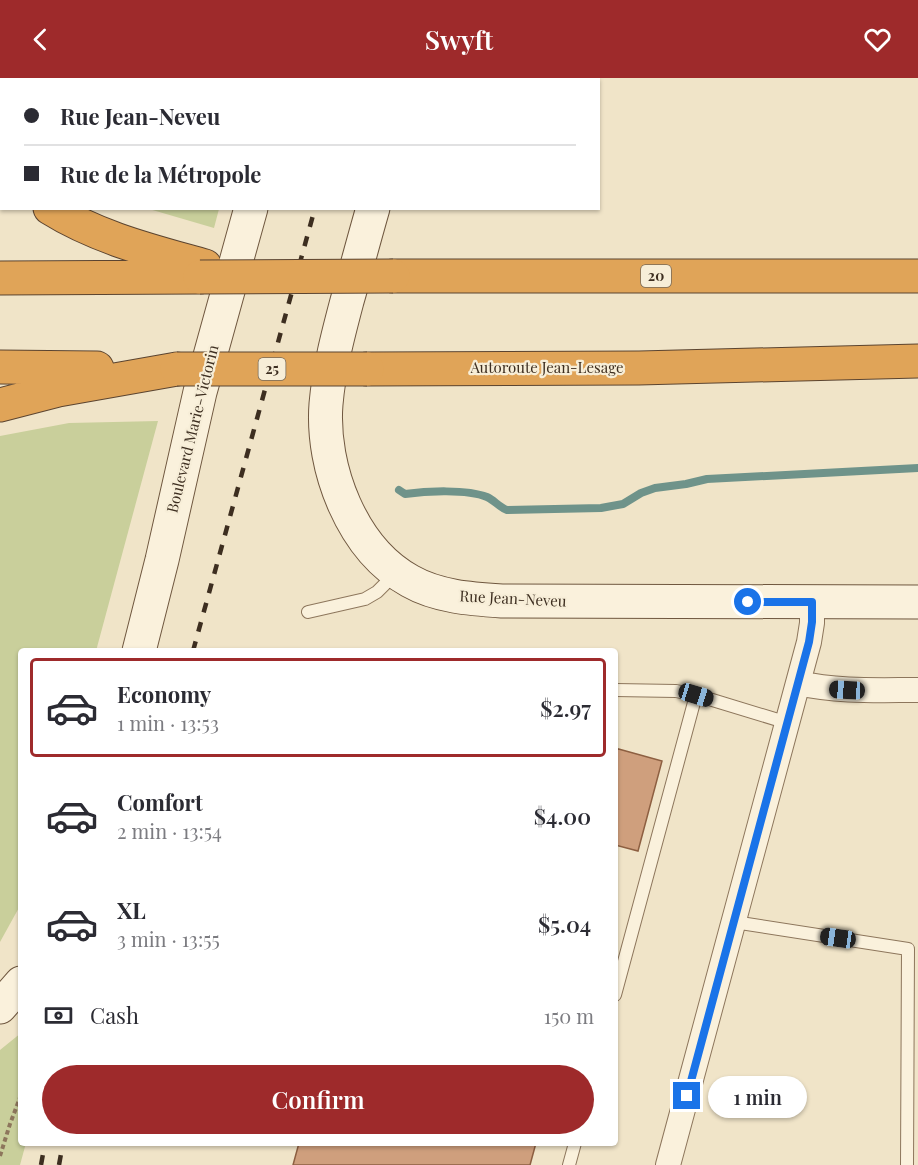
<!DOCTYPE html>
<html lang="en">
<head>
<meta charset="utf-8">
<style>
  :root { --surface:#fff; --page:#f2f2f3; --text:#2b2b33; --muted:#7c7c81; --line:#e1e1e2; --accent:#9e2a2b }
  body { margin:0; font-family:"Playfair Display",serif; background:var(--page); color:var(--text); height:100vh; display:flex; flex-direction:column; font-size:22px; white-space:nowrap }
  * { box-sizing:border-box; margin:0 }
  p { font-size:20px; color:var(--muted) }
  .icon { flex:none; width:33px; height:33px; fill:none; stroke:currentColor; stroke-width:2; stroke-linecap:round; stroke-linejoin:round }
  .map { position:relative; flex:1; overflow:hidden }
  .details { position:absolute; left:18px; top:570px; width:600px; height:498px; display:flex; flex-direction:column; background:var(--surface); border-radius:6px; box-shadow:0 2px 4px #0004 }
  .details>* { flex:none }
  .guide { position:absolute; left:0px; top:0px; width:600px; height:132px; box-shadow:0 2px 4px #0004; display:grid; align-content:center; height:132px; padding:0 24px; background:var(--surface) }
  .end { position:absolute; width:27px; height:27px; margin:-14px; border:8px solid #1a73e8; background:#fff; box-shadow:0 0 0 3px #fff }
  .from { border-radius:50% }
  .bubble { position:absolute; height:42px; border-radius:21px; background:var(--surface); box-shadow:0 2px 4px #0004; font-size:20px; font-weight:600; line-height:42px; text-align:center }
  .car { position:absolute; width:18px; height:36px; margin:-18px -9px; border-radius:8px; box-shadow:0 0 4px 2px #0007; background:linear-gradient(#222 24%,#8ab4d8 0 40%,#222 0 76%,#8ab4d8 0 86%,#222 0) }
  .guide b { display:flex; align-items:center; gap:21px; height:57px; font-size:22px }
  .guide b+b { border-top:2px solid var(--line) }
  .guide i { width:15px; height:15px; background:var(--text) }
  ul { padding:10px 0 0; list-style:none }
  li { display:flex; align-items:center; gap:18px; height:99px; margin:0 12px 9px; padding:0 12px; border:3px solid transparent; border-radius:6px }
  li div { flex:1 }
  li b { display:block; font-size:22px }
  li em { font-style:normal; font-weight:600 }
  li.active { border-color:var(--accent) }
  li>.icon { width:54px; height:54px; stroke-width:1.5 }
  .pay { display:flex; align-items:center; gap:15px; height:66px; padding:0 24px; font-size:22px }
  .pay p { margin-inline-start:auto }
  .primary-button { display:flex; gap:12px; margin-top:auto; padding:12px 24px }
  .primary-button a { flex:1; height:69px; border-radius:36px; background:var(--accent); color:#fff; font-size:24px; font-weight:600; line-height:69px; text-align:center }
  header { display:flex; justify-content:space-between; align-items:center; height:78px; padding:0 24px; background:var(--accent); color:#fff; font-size:27px; font-weight:600 }
  .map>svg:first-child { display:block }
  .green { fill:#c9cf9b }
  .lines { fill:none; stroke-linecap:round; stroke-linejoin:round }
  .stream { stroke:#6f938a; stroke-width:8 }
  .building { fill:#cf9f7d; stroke:#8d5f41; stroke-width:1.5 }
  .lane-casing { stroke:#8d765c; stroke-width:14 }
  .street-casing { stroke:#8d765c; stroke-width:26 }
  .secondary-casing { stroke:#6f573f; stroke-width:35 }
  .highway-casing { stroke:#5b4430; stroke-width:35 }
  .path { stroke:#8d765c; stroke-width:4; stroke-dasharray:4.5 3; stroke-linecap:butt }
  .lane { stroke:#faf1dc; stroke-width:12 }
  .street { stroke:#faf1dc; stroke-width:24 }
  .secondary { stroke:#faf1dc; stroke-width:33 }
  .highway { stroke:#e0a458; stroke-width:33 }
  .rail { stroke:#3d2e20; stroke-width:4.5; stroke-dasharray:10 10; stroke-linecap:butt }
  .highway-bridge-casing { stroke:#5b4430; stroke-width:35; stroke-linecap:butt }
  .highway-bridge { stroke:#e0a458; stroke-width:33 }
  .route { stroke:#1a73e8; stroke-width:8 }
  .labels { text-anchor:middle; stroke-width:4.5; stroke-linejoin:round; paint-order:stroke }
  .shield { fill:#f7eed8; stroke:#756857; stroke-width:1.5 }
  .shield-label { font-size:14px; font-weight:bold; fill:#3d2e20 }
  .street-label { font-size:15px; fill:#3d2e20; stroke:#f7eed8 }
</style>
</head>
<body>
<header><svg class="icon" aria-label="back" viewBox="0 0 24 24"><path d="M15 5l-7 7 7 7"/></svg>Swyft<svg class="icon" aria-label="heart" viewBox="0 0 24 24"><path d="M12 20l-8-8c-3-5 5-10 8-4 3-6 11-1 8 4z"/></svg></header>
<div class="map">
<svg width="918" height="1087" viewBox="0 0 918 1087">
  <rect width="100%" height="100%" fill="#f0e4c8"/>
  <!-- green -->
  <path class="green" d="M0,0h251l-1,2h-248l-1,50 -1,-2z
    M149,131h70l-5,19z
    M158,343l-62,230h-75v253l-21,38v-506l69,-13z
    M21,955v110h5l-6,22h-20v-115z"/>
  <g class="lines">
    <!-- stream -->
    <path class="stream" d="M399,412l6,4c21,-3 62,-5 82,3 7,3 12,10 20,13l94,-2 22,-4 18,-11 14,-5 31,-4 21,-5 211,-11"/>
  </g>
  <!-- building -->
  <path class="building" d="M615,670l47,13 -24,90 -23,-6z
    M299,1065h237l-6,22h-237z"/>
  <g class="lines">
    <defs>
      <path id="lane" d="M308,534l57,-13 12,-7 18,-18
        M615,612l61,1 20,4
        M734,844l174,27 -1,216
        M615,917l81,-300 92,28
        M569,1087l6,-22"/>
      <path id="street" d="M798,605c40,9 79,7 120,7
        M668,1087l141,-523 3,-19v-21"/>
      <path id="secondary" d="M287,2l1,-2
        M433,2l1,-2
        M373,130c-9,31 -17,62 -26,93 -9,34 -18,68 -21,103 -5,64 26,145 84,177 28,16 62,18 93,20l415,1
        M139,573l23,-91 38,-168 51,-184
        M0,929l21,-24"/>
      <path id="highway" d="M0,95l2,2
        M50,130c48,30 102,43 155,58
        M393,198h525
        M0,200l200,-1
        M0,289l97,1
        M367,291l272,-1 279,-7
        M0,327l58,-15 119,-21"/>
    </defs>
    <!-- lane casing -->
    <use href="#lane" class="lane-casing"/>
    <!-- street casing -->
    <use href="#street" class="street-casing"/>
    <!-- secondary casing -->
    <use href="#secondary" class="secondary-casing"/>
    <!-- highway casing -->
    <use href="#highway" class="highway-casing"/>
    <!-- path -->
    <path class="path" d="M328,2v-2
      M0,1078l10,-32 11,-29"/>
    <!-- lane -->
    <use href="#lane" class="lane"/>
    <!-- street -->
    <use href="#street" class="street"/>
    <!-- secondary -->
    <use href="#secondary" class="secondary"/>
    <!-- highway -->
    <use href="#highway" class="highway"/>
    <!-- rail -->
    <path class="rail" d="M351,2v-2
      M193,573l122,-443
      M41,1087l4,-22
      M59,1087l4,-22"/>
    <defs>
      <path id="highway-bridge" d="M200,199l193,-1
        M177,291h190"/>
    </defs>
    <!-- highway-bridge casing -->
    <use href="#highway-bridge" class="highway-bridge-casing"/>
    <!-- highway-bridge -->
    <use href="#highway-bridge" class="highway-bridge"/>
  </g>
  <g class="lines">
    <!-- route -->
    <path class="route" d="M687,1018l122,-454 3,-20v-20h-64"/>
  </g>
  <g class="labels">
    <!-- shield labels -->
    <g class="shield">
      <rect x="641" y="187" width="30" height="22" rx="4.5"/>
      <rect x="258.5" y="280" width="27" height="22" rx="4.5"/>
    </g>
    <g class="shield-label">
      <text x="656" y="203">20</text>
      <text x="272" y="296">25</text>
    </g>
    <!-- street labels -->
    <g class="street-label">
      <text x="547" y="295">Autoroute Jean-Lesage</text>
      <text transform="translate(193 351) rotate(-76)" y="5">Boulevard Marie-Victorin</text>
      <text transform="translate(513 521) rotate(3)" y="5">Rue Jean-Neveu</text>
    </g>
  </g>
</svg>
<i class="end from" style="left:748px;top:524px"></i>
<i class="end" style="left:687px;top:1018px"></i>
<div class="bubble" style="left:708px;top:998px;width:99px">1 min</div>
<i class="car" style="left:847px;top:612px;rotate:273deg"></i>
<i class="car" style="left:696px;top:617px;rotate:107deg"></i>
<i class="car" style="left:838px;top:860px;rotate:278deg"></i>
<div class="guide">
<b><i class="from"></i>Rue Jean-Neveu</b>
<b><i></i>Rue de la Métropole</b>
</div>
<section class="details">
<ul>
<li class="active"><svg class="icon" aria-label="car" viewBox="0 0 24 24"><path d="M5 17H2v-5l4-1 3-4h7l3 4 3 1v5h-3M9 17h6M6 11h13"/><circle cx="7" cy="17" r="2"/><circle cx="17" cy="17" r="2"/></svg><div><b>Economy</b><p>1 min · 13:53</p></div><em>$2.97</em></li>
<li><svg class="icon" aria-label="car" viewBox="0 0 24 24"><path d="M5 17H2v-5l4-1 3-4h7l3 4 3 1v5h-3M9 17h6M6 11h13"/><circle cx="7" cy="17" r="2"/><circle cx="17" cy="17" r="2"/></svg><div><b>Comfort</b><p>2 min · 13:54</p></div><em>$4.00</em></li>
<li><svg class="icon" aria-label="car" viewBox="0 0 24 24"><path d="M5 17H2v-5l4-1 3-4h7l3 4 3 1v5h-3M9 17h6M6 11h13"/><circle cx="7" cy="17" r="2"/><circle cx="17" cy="17" r="2"/></svg><div><b>XL</b><p>3 min · 13:55</p></div><em>$5.04</em></li>
</ul>
<div class="pay"><svg class="icon" aria-label="cash" viewBox="0 0 24 24"><path d="M3 7h18v10H3z"/><circle cx="12" cy="12" r="2"/></svg>Cash<p>150 m</p></div>
<div class="primary-button"><a>Confirm</a></div>
</section>
</div>
</body>
</html>
